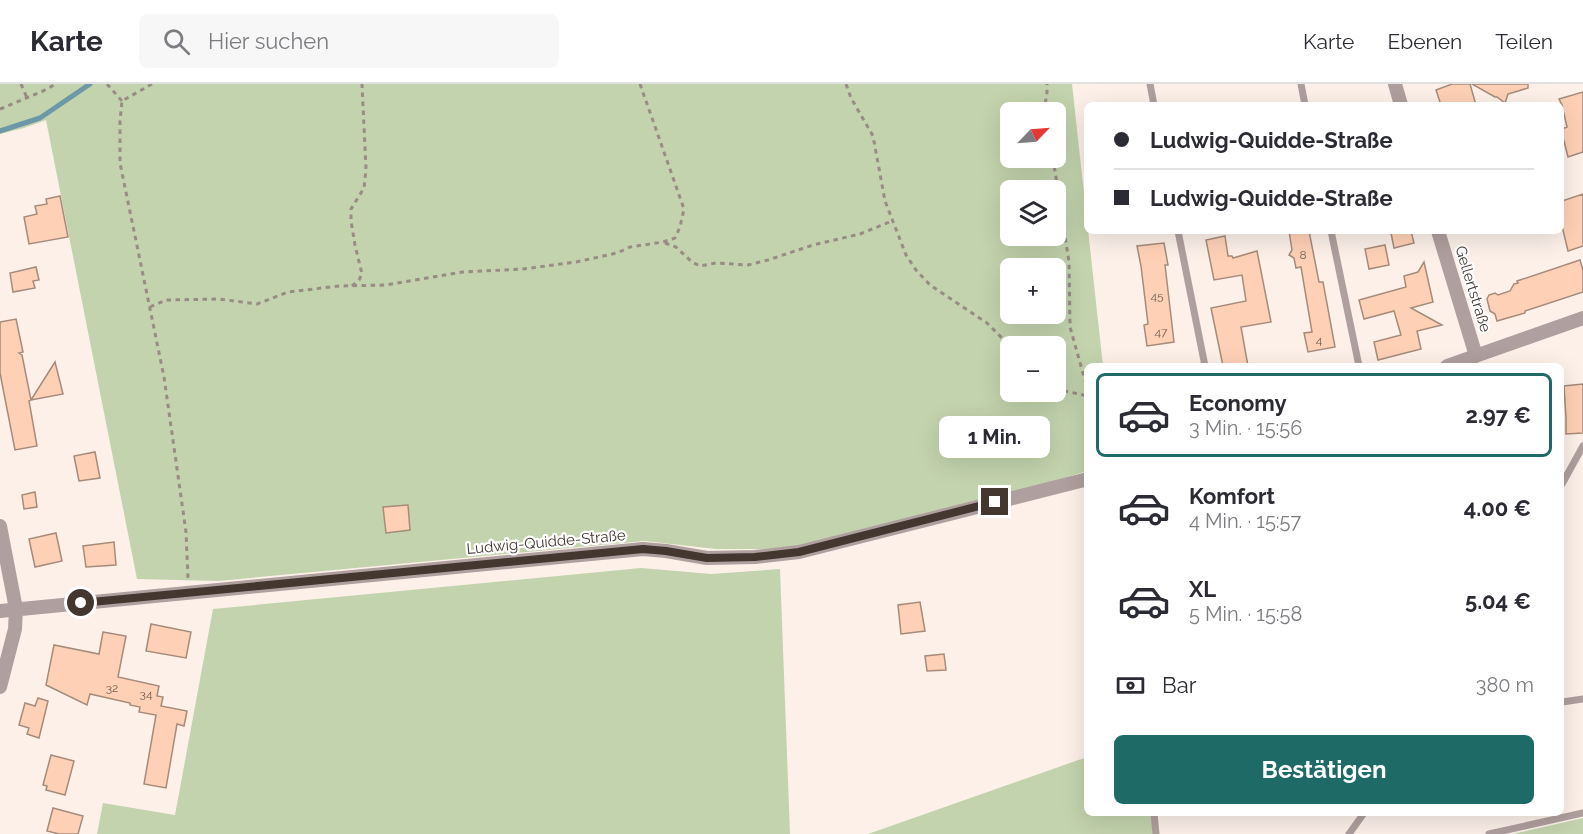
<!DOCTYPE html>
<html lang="de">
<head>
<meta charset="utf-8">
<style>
  :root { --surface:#fff; --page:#f7f7f7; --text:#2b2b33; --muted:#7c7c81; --line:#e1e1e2; --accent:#1e6a67 }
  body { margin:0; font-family:Raleway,sans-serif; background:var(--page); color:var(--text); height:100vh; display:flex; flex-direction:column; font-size:22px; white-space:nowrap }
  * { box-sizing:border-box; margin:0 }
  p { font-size:20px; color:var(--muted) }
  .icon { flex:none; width:33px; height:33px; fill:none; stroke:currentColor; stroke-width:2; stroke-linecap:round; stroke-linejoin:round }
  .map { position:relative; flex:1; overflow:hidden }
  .details { position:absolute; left:1084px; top:279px; width:480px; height:453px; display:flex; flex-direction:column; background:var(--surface); border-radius:9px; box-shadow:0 6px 24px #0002 }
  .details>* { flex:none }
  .hud { position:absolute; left:1084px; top:18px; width:480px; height:132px; border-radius:9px; box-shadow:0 6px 24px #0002; display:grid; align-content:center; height:132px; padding:0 30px; background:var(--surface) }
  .needle { width:39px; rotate:65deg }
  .fabs { position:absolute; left:1000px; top:18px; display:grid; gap:12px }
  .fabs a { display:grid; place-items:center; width:66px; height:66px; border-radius:9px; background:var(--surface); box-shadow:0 6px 24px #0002; font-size:30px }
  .end { position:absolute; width:27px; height:27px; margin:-14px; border:8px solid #433730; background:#fff; box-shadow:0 0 0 3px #fff }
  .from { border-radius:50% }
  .bubble { position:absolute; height:42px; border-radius:9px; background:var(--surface); box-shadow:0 6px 24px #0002; font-size:20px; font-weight:700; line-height:42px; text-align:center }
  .hud b { display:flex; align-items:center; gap:21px; height:57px; font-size:22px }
  .hud b+b { border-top:2px solid var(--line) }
  .hud i { width:15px; height:15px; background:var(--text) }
  ul { padding:10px 0 0; list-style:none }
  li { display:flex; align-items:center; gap:18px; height:84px; margin:0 12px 9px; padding:0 18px; border:3px solid transparent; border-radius:9px }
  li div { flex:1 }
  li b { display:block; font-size:22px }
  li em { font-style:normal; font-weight:700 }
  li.on { border-color:var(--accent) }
  li>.icon { width:54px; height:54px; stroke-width:1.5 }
  .pay { display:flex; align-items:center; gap:15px; height:66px; padding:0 30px; font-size:22px }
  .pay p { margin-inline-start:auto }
  .primary-button { display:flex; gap:12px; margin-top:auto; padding:12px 30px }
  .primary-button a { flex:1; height:69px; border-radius:9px; background:var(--accent); color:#fff; font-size:24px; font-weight:700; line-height:69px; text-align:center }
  header { display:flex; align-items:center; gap:36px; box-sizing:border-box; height:84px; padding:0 30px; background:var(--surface); border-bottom:2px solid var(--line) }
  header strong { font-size:28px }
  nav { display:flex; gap:33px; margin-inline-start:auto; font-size:21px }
  .search { width:420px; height:54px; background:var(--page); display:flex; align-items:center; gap:15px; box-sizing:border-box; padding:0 21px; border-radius:9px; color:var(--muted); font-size:22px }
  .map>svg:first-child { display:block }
  .green { fill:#c3d3ad; fill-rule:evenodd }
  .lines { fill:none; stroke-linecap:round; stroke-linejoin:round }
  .stream { stroke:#6c98a8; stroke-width:5 }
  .building { fill:#fed1b6; stroke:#a68b7a; stroke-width:1.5 }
  .path { stroke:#988c85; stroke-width:3; stroke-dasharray:4.5 4.5; stroke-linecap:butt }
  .service { stroke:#af9f9e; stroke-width:7 }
  .minor { stroke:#af9f9e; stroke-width:14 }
  .route { stroke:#433730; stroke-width:8 }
  .labels { text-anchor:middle; stroke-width:4.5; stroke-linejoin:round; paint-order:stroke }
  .number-label { font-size:12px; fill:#725e52 }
  .street-label { font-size:15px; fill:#433730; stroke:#fff }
</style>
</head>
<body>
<header>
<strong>Karte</strong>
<div class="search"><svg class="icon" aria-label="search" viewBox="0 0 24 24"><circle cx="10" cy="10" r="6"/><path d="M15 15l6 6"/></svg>Hier suchen</div>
<nav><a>Karte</a><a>Ebenen</a><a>Teilen</a></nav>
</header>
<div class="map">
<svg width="1583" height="750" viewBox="0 0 1583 750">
  <rect width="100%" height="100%" fill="#fcf0e9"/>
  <!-- green -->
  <path class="green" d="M0,0h1072l31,282h-15l-1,105 -44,14 -244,62 -33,2h-50l-72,-8 -426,40 -81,-2 -91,-459 -22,8 -24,6zM1011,28h45v46h-45zM1011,106h45v46h-45zM1011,184h45v46h-45zM1011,262h45v46h-45z
    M641,484l70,6 69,-5 10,265h-693l6,-31 72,12 38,-206z
    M1087,673l1,56h65l2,21h-287z
    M1583,734v16h-70z"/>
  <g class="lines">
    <!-- stream -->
    <path class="stream" d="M0,47l40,-13 50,-34"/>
  </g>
  <!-- building -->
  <path class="building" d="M1452,0h18l6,21h-35l-5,-15z
    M1472,0h56v4l-20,6 -3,9 -8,-6h-2z
    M1583,8v60l-15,5 -6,-24v-4l5,-2 -5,-22 -3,-6z
    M1583,110v52l-15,5 -6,-25v-25z
    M60,112l8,41 -39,7 -5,-27 13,-3 -2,-8 12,-2 -1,-5z
    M1289,147h20l10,51h4l12,65 -27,5 -4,-19 8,-1 -11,-65 -5,1 -2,-10 -5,-3 3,-5z
    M1398,147h13l3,12 -20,5 -3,-15z
    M1225,152l3,20h4l1,2 24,-7 14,71 -30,5 7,39h-25l-12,-58 35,-7 -4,-26 -28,5 -8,-40z
    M1164,159l4,22h-3l9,77 -27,4 -3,-21 4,-1 -7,-58 -4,-20z
    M1385,161l4,20 -20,4 -4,-20z
    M1580,176l3,10v22l-58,19v2l-28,8 -2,-7 -5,-3 -3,-12 2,-4 6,-2 3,2 12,-4 4,-7 4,-1 -1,-2z
    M1424,178l9,40 -22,6 31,17 -25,6 4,18 -43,11 -4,-18 27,-7 -7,-24 -30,8 -5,-19 47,-13 -2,-11 14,-4z
    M36,183l3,13 -6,1 2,7 -22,4 -3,-19z
    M16,235l7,33 -4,1 3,2 9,45 -2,1 8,45 -22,4 -15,-77v-51z
    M55,278l8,32 -32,6z
    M1583,300v49l-17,1v-16l-2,-32z
    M95,368l5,26 -21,3 -5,-25z
    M35,408l2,15 -13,2 -2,-14z
    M408,421l2,25 -24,3 -3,-26z
    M56,449l6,28 -27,6 -6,-28z
    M114,458l2,23 -30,2 -3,-21z
    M920,518l5,29 -24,3 -3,-29z
    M151,540l40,8 -5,26 -40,-7z
    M103,548l23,4 -8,41 41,9 -2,10 6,1 -2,9 26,5 -3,15 -7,-2 -11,64 -22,-4 12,-69 -17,-3 1,-5 -10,-2v-2l-40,-9 -3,11 -41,-20 8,-40 45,9z
    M944,570l2,16 -19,1 -2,-15z
    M38,614l10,3 -9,37 -12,-4 2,-6 -10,-3 6,-22 10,3z
    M51,671l23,6 -9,34 -19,-5 1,-4 -4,-1z
    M53,724l30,8 -5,18h-19l-12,-3z"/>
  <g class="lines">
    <!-- path -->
    <path class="path" d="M21,0l6,14
      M107,0l15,17
      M152,0l-30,17 -2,20v42l44,214 22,155 2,46
      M846,0l5,14 22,38 12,65 21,54 10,15 14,15 57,38 24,24
      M0,25l43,-18 13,-7
      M1044,28l3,-20v-8
      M1053,74l16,104 1,65 18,64
      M665,159l11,4 16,15 8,4 16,-3 32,2 20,-5 45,-15 47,-11 32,-13
      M352,202l7,-6 3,-6 -7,-29 -4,-24v-12l13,-21 2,-19 -4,-85
      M150,223l16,-7 53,-1 38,5 31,-12 51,-6 47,-1 77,-13 60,-3 53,-7 41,-9 13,-6 33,-5 12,-4 5,-11 4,-18 -44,-125
      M1056,302l9,5 23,5"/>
    <!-- service -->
    <path class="service" d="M1150,0l4,21
      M1301,0l4,21
      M1178,147l27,135
      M1331,147l28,135
      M1562,400l21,-38
      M1562,618l21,-3
      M1154,729l2,21
      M1349,750l15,-21
      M1489,750l94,-21"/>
    <!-- minor -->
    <path class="minor" d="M1395,0l6,21
      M1438,147l38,125
      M1447,282l136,-48
      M0,442l16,83 -1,20 -15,58
      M0,527l643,-62 23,2 41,7 48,-1 44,-5 289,-73"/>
  </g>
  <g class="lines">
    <!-- route -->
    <path class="route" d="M81,519l562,-54 23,2 41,7 48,-1 44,-5 196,-50"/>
  </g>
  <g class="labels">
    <!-- number labels -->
    <g class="number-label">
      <text x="1303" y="175">8</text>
      <text x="1157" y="216">45</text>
      <text x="1161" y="252">47</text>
      <text x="1319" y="260">4</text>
      <text x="112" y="608">32</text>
      <text x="146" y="614">34</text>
    </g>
    <!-- street labels -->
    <g class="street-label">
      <text transform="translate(1473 205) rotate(73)" y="5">Gellertstraße</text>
      <text transform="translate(546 458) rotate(-5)" y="5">Ludwig-Quidde-Straße</text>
    </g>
  </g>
</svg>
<div class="fabs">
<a><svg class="needle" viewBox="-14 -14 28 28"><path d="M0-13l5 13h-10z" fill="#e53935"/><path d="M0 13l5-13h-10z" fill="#7c7c81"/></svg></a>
<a><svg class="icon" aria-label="layers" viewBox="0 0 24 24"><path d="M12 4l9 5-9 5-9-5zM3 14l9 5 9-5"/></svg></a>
<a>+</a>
<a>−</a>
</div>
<i class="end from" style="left:81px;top:519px"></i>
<i class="end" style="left:995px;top:418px"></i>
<div class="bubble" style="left:939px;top:332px;width:111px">1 Min.</div>
<div class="hud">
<b><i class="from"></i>Ludwig-Quidde-Straße</b>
<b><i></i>Ludwig-Quidde-Straße</b>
</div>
<section class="details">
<ul>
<li class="on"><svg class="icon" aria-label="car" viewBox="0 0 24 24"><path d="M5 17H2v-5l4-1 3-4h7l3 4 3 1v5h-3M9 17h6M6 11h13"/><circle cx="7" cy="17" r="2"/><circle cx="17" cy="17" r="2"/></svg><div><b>Economy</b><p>3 Min. · 15:56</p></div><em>2.97 €</em></li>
<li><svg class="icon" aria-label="car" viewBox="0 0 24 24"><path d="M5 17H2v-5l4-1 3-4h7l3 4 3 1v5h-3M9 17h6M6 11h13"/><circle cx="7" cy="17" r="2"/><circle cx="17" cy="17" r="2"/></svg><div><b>Komfort</b><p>4 Min. · 15:57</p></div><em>4.00 €</em></li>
<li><svg class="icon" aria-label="car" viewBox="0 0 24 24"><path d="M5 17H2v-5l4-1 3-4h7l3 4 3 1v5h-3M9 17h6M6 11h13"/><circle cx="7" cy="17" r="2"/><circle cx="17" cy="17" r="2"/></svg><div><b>XL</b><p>5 Min. · 15:58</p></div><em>5.04 €</em></li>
</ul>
<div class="pay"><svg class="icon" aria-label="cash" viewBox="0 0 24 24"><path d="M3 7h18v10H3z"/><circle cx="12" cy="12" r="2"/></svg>Bar<p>380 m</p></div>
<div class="primary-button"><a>Bestätigen</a></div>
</section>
</div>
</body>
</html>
